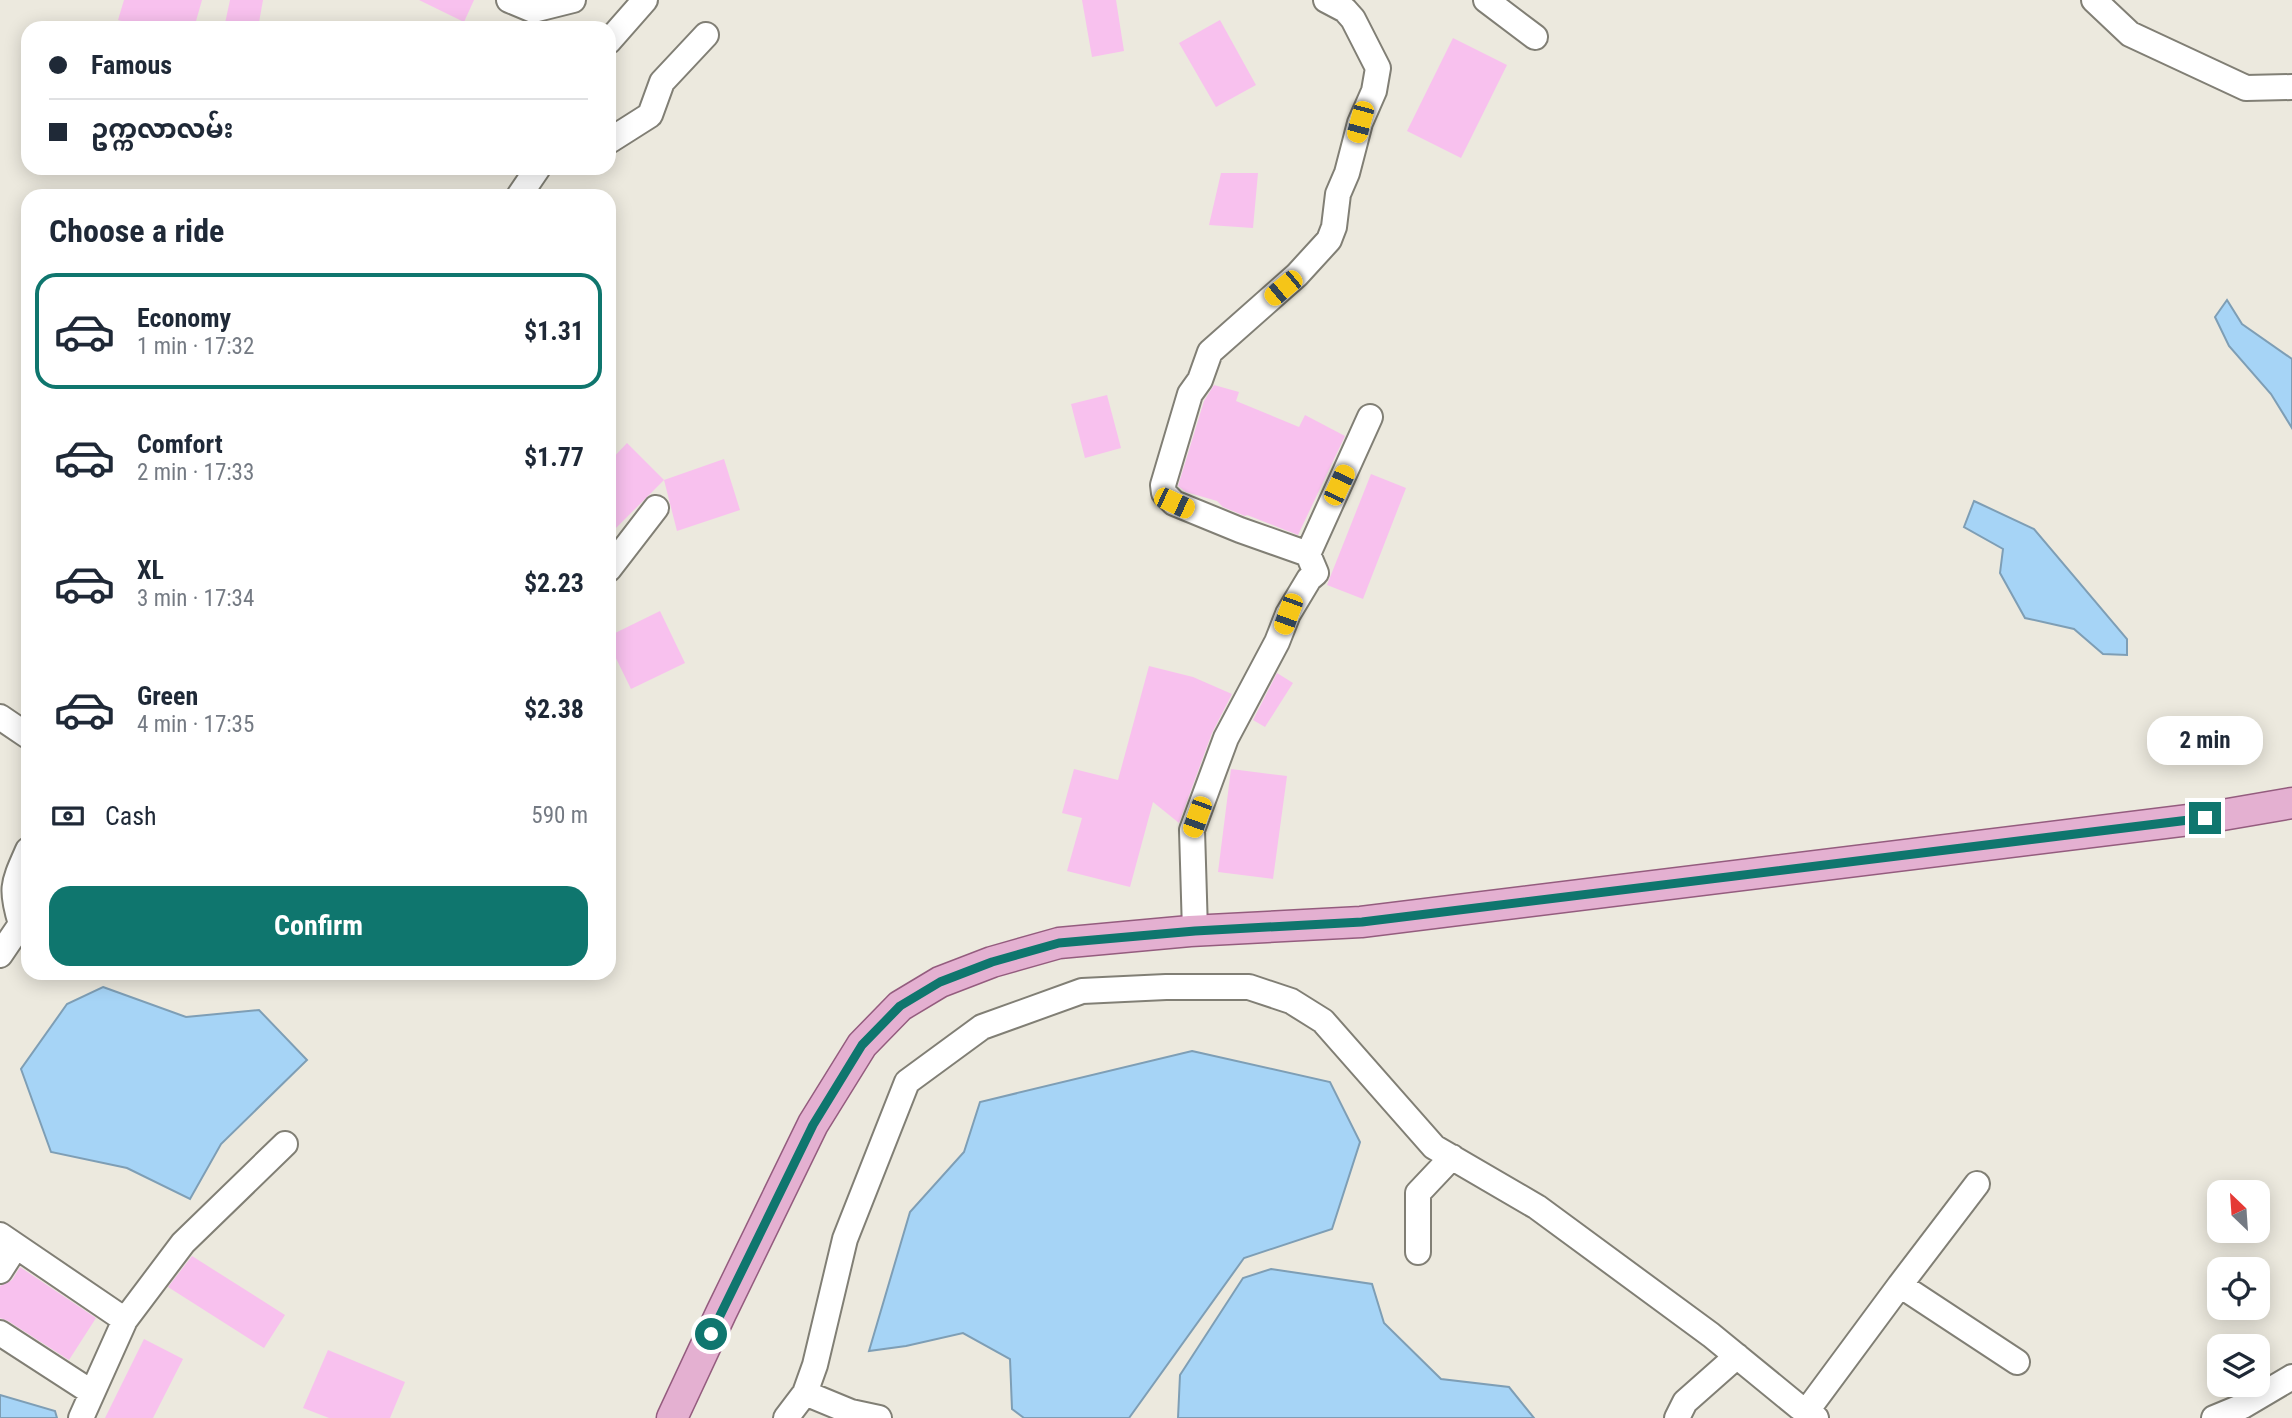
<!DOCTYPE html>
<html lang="en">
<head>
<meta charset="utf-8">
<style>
  :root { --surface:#fff; --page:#f6f6f7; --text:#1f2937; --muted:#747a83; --line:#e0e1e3; --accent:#0f766e }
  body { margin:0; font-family:"Roboto Condensed","Noto Sans Myanmar",sans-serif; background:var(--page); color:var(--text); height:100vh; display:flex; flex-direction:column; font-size:26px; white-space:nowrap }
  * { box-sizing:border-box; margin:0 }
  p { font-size:23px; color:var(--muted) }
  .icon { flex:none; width:38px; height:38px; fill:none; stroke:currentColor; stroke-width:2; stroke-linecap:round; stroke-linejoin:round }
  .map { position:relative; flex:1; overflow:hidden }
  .panel { position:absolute; left:21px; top:189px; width:595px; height:791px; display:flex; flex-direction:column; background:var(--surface); border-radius:21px; box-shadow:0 4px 18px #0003 }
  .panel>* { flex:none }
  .banner { position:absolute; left:21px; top:21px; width:595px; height:154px; border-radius:21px; box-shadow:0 4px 18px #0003; display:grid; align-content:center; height:154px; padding:0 28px; background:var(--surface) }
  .needle { width:46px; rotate:335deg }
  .buttons { position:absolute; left:2207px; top:1180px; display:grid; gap:14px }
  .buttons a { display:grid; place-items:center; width:63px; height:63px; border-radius:14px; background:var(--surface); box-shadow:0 4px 18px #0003; font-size:35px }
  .end { position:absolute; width:32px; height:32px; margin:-16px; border:9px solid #0f766e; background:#fff; box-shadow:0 0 0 4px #fff }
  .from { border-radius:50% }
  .bubble { position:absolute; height:49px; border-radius:21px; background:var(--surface); box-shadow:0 4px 18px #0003; font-size:23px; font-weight:700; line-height:49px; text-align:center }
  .car { position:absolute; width:21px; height:42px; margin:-21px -10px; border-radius:9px; box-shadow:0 0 5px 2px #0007; background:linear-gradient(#f5c518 24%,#345 0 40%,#f5c518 0 76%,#345 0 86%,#f5c518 0) }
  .banner b { display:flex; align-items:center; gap:24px; height:66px; font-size:26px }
  .banner b+b { border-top:2px solid var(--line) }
  .banner i { width:18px; height:18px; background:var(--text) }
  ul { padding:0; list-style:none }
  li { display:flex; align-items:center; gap:21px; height:116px; margin:0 14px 10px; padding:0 14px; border:4px solid transparent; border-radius:21px }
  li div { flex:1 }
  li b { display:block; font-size:26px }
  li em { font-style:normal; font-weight:700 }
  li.current { border-color:var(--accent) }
  li>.icon { width:63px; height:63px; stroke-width:1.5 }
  h2 { padding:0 28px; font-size:32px; line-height:84px }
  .pay { display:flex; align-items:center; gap:18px; height:77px; padding:0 28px; font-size:26px }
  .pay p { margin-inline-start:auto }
  .button { display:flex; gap:14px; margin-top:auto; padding:14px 28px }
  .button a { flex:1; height:80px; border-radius:21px; background:var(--accent); color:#fff; font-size:28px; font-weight:700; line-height:80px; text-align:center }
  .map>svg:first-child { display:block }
  .water { fill:#a6d4f6; stroke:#7e9eb5; stroke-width:2 }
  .building { fill:#f8c1ee }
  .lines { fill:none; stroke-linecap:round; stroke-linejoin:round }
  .minor-casing { stroke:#817f75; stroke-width:28 }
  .major-casing { stroke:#945c7e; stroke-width:33 }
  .minor { stroke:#fff; stroke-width:24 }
  .major { stroke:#e4b0d1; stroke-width:30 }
  .route { stroke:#0f766e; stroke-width:9 }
</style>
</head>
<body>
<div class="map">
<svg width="2292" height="1418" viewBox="0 0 2292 1418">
  <rect width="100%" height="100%" fill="#ece9de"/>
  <!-- water -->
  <path class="water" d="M2227,300l15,24 50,35v69l-21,-34 -42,-48 -14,-29z
    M1974,501l60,28 93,110v16l-24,-1 -29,-25 -49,-11 -25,-45 3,-24 -39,-22z
    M103,987l83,30 73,-7 48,50 -86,84 -31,55 -63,-31 -76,-16 -30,-83 46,-65z
    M1192,1051l138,31 30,60 -28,87 -88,29 -115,160h-105l-12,-9 -2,-50 -47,-26 -57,13 -37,5 41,-139 54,-60 16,-50z
    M1271,1269l101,15 12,39 57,56 68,8 25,31h-356l2,-43 63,-97z
    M0,1395l55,16 2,7h-57z"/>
  <!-- building -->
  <path class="building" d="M124,0h78l-8,28h-45l-31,-8z
    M230,0h33l-5,28h-34z
    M419,0h55l-10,22z
    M1082,0h34l8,51 -32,6z
    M1220,20l36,65 -40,22 -37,-64z
    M1453,38l54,27 -46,93 -54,-27z
    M1221,173h37l-5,55 -44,-3z
    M1214,385l25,7 -3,9 63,26 6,-12 40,21 -47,99 -51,-20 -2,1 -22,-9 -6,-6 -31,-9 -8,-6 26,-85z
    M1107,395l14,53 -36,10 -14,-54z
    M627,443l37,37 -55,55v-73z
    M724,459l16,51 -63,21 -13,-51z
    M1371,474l35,14 -43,111 -36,-14z
    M660,611l25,52 -54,26 -22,-45v-8z
    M1149,666l44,11 39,17 -20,39 -33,90 -26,-21 -23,85 -63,-16 15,-53 -20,-5 12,-44 44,11z
    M1277,673l16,10 -28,44 -12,-7z
    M1231,769l56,7 -14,103 -55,-7z
    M192,1256l93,59 -21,33 -96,-61z
    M20,1267l76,51 -27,42 -61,-39 -8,-3v-32l12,-6z
    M144,1339l39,20 -30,59h-48z
    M328,1350l77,32 -15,36h-61l-26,-10z"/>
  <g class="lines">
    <defs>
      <path id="minor" d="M509,0l24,10 40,-10
        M1486,0l49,37
        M2094,0l36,34 116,54 46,-1
        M609,41l36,-41
        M609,141l41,-26 12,-33 44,-47
        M519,196l19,-28
        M1308,554l62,-137
        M609,569l47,-61
        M0,717l28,19
        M28,850c-15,34 -18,38 -7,74l7,4
        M1195,931l-3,-101 34,-92 51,-96 11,-28 21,-35 7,-6 -8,-19 -68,-24 -66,-27 -10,-10 -1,-8 27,-91 10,-14 10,-28 87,-77 32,-35 5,-13 4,-33 9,-21 13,-50 14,-32 4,-23 -25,-49 -8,-9 -19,-10
        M0,955l21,-31
        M0,1235l125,85 -44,98
        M1418,1252v-59l34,-36
        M0,1271l16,-25
        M1900,1285l77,-101
        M125,1320l58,-77 102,-99
        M0,1333l91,59
        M805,1393l46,19 28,6
        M1806,1412l94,-127 117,77
        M786,1418l19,-25 10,-28 30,-126 62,-157 75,-55 100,-36 84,-4h83l42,14 32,20 111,126 103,60 174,128 88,72 17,11
        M1677,1418l8,-16 52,-46
        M2214,1418l29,-12 49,-29"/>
      <path id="major" d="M672,1418l49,-105 92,-189 49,-79 38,-39 40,-24 52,-20 67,-19 131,-12 171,-9 844,-104 87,-15"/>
    </defs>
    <!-- minor casing -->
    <use href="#minor" class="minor-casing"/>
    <!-- major casing -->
    <use href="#major" class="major-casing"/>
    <!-- minor -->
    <use href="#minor" class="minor"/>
    <!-- major -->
    <use href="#major" class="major"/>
  </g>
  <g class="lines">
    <!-- route -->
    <path class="route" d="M711,1334l102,-209 49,-80 38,-39 40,-24 52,-20 67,-19 136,-12 167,-9 843,-104"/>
  </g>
</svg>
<div class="buttons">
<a><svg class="needle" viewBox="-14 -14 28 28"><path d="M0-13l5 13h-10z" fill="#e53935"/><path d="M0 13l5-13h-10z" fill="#747a83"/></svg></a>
<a><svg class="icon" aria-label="locate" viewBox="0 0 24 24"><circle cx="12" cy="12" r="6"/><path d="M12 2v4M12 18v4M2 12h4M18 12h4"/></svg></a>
<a><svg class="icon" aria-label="layers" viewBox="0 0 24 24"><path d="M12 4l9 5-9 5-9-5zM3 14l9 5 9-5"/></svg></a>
</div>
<i class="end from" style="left:711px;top:1334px"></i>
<i class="end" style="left:2205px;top:818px"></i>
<div class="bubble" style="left:2147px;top:716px;width:116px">2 min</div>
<i class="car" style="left:1360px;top:122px;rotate:195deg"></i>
<i class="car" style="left:1283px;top:288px;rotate:230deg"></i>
<i class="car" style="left:1339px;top:485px;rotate:25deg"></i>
<i class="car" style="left:1174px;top:503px;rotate:115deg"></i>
<i class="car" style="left:1288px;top:614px;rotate:200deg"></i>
<i class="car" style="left:1197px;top:817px;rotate:200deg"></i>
<div class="banner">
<b><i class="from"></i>Famous</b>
<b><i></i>ဥက္ကလာလမ်း</b>
</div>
<section class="panel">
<h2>Choose a ride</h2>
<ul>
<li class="current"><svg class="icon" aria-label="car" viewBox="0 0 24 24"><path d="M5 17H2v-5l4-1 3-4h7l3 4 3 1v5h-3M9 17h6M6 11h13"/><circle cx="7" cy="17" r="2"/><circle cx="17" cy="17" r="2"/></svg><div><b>Economy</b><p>1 min · 17:32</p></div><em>$1.31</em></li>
<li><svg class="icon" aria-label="car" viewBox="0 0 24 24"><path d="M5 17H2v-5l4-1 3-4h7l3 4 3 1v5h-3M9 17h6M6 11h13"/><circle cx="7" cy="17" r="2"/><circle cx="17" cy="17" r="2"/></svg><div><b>Comfort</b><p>2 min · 17:33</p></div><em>$1.77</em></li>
<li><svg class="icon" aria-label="car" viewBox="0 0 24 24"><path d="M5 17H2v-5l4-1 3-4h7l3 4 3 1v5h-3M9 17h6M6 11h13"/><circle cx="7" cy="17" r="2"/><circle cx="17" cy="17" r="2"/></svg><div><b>XL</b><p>3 min · 17:34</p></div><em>$2.23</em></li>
<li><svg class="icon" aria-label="car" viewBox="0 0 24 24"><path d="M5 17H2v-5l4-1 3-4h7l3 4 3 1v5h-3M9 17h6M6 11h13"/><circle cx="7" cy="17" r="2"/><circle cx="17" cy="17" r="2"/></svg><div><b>Green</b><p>4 min · 17:35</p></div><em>$2.38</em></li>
</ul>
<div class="pay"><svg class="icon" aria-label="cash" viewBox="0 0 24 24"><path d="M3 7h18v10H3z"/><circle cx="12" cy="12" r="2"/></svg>Cash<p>590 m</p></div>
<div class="button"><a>Confirm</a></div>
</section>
</div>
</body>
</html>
